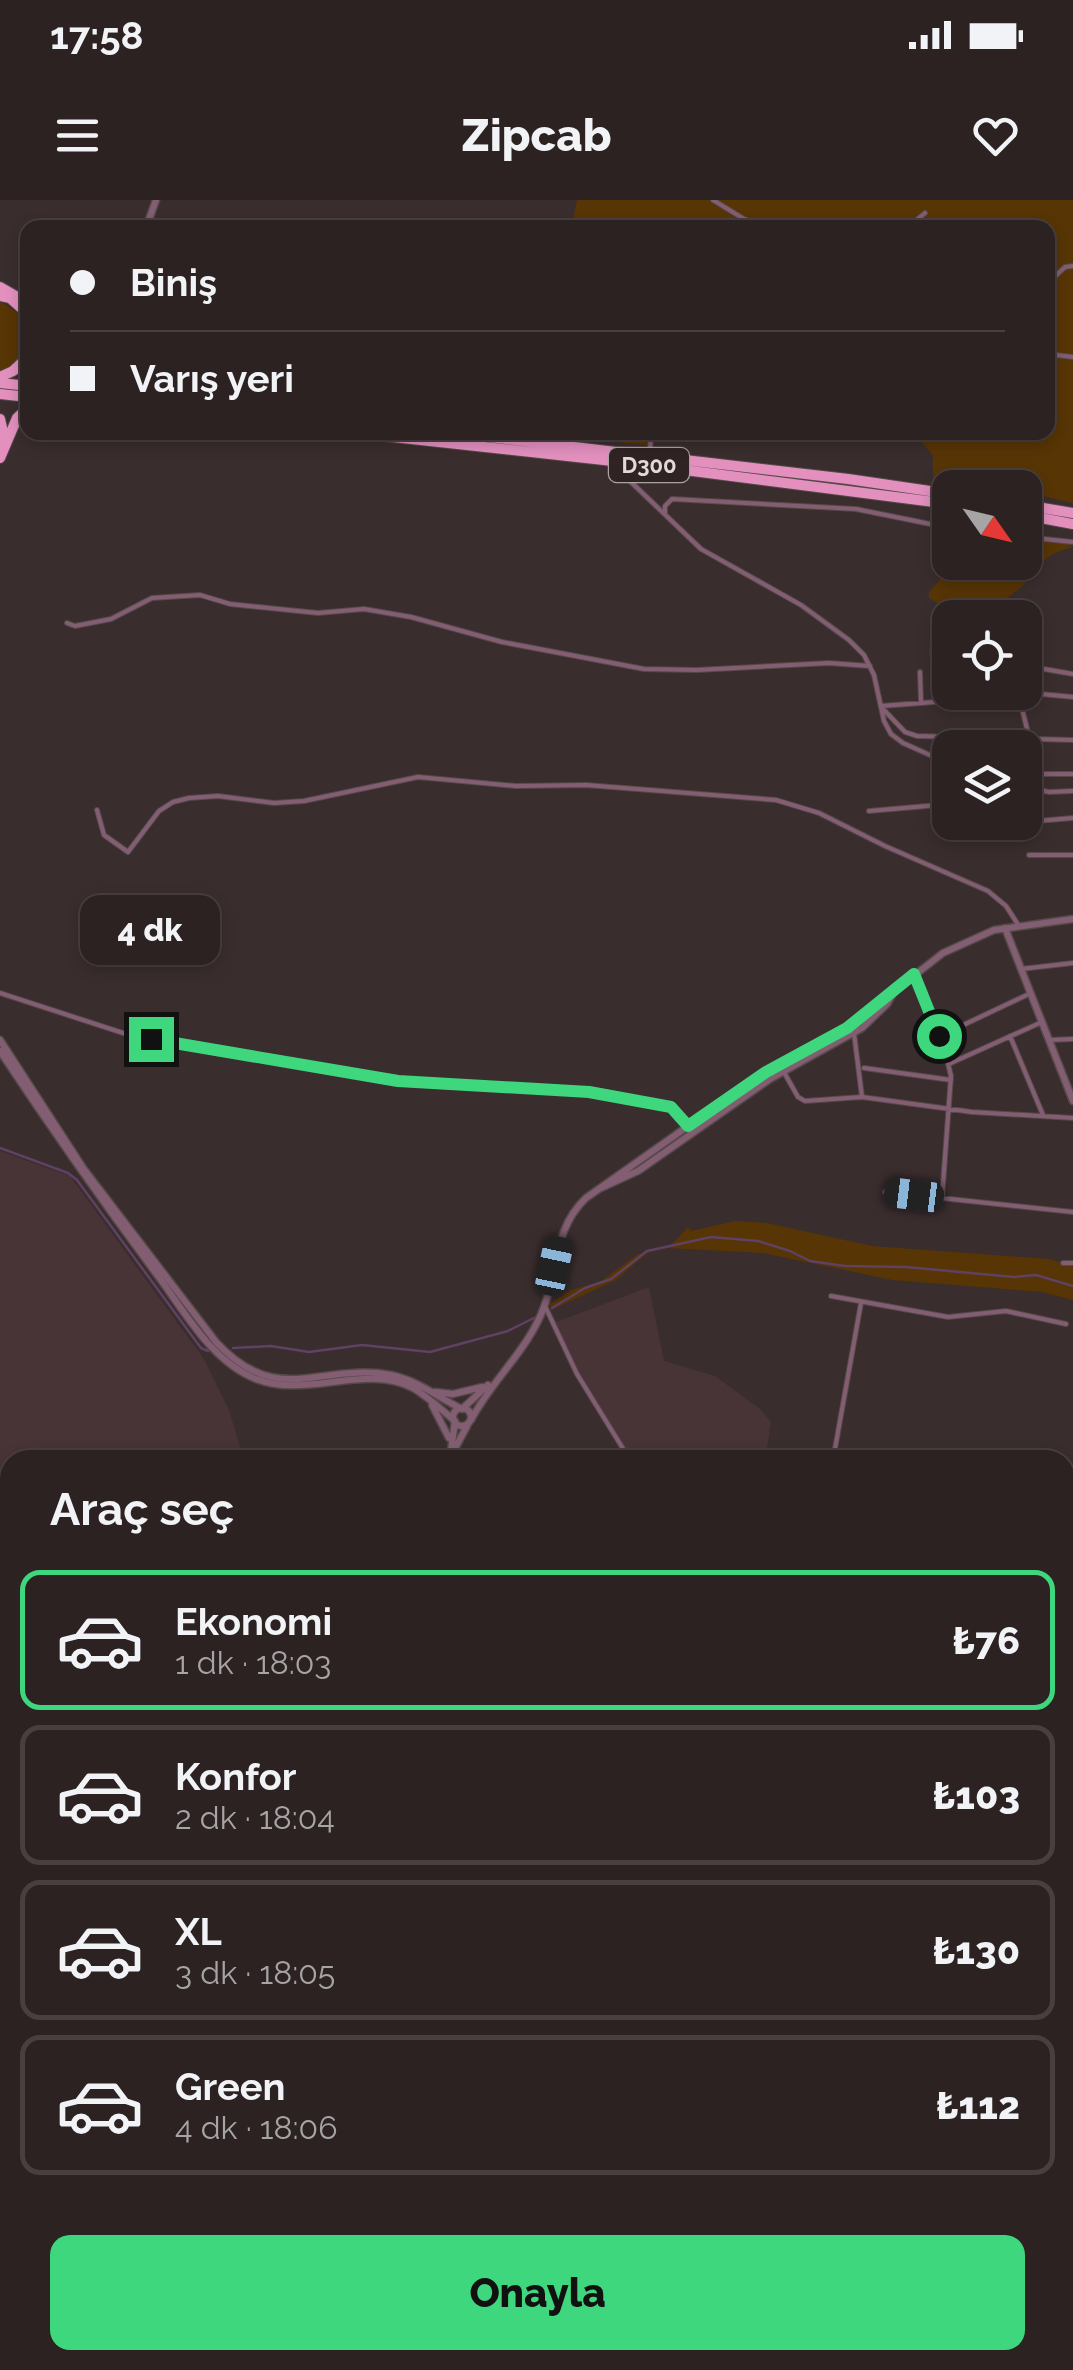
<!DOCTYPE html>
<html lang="tr">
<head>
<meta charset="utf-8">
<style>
  :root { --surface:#2c2222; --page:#342a2a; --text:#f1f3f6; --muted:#a6a4a5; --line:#483f40; --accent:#3fd77d }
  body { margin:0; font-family:Raleway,sans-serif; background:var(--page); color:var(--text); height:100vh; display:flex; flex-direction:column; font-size:38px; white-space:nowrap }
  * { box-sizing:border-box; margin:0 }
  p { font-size:32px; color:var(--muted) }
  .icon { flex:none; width:55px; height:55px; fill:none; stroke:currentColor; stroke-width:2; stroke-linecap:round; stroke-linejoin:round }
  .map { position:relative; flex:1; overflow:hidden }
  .details { position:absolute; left:0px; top:1250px; width:1075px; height:920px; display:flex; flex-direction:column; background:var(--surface); border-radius:30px 30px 0 0; box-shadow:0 5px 15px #0003,0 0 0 2px var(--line) }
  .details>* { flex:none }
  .hud { position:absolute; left:20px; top:20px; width:1035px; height:220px; border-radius:20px; box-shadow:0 5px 15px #0003,0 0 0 2px var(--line); display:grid; align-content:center; height:220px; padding:0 50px; background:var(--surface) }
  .needle { width:65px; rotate:124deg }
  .controls { position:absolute; left:932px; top:270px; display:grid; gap:20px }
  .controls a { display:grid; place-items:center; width:110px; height:110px; border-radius:20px; background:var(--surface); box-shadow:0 5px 15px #0003,0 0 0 2px var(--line); font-size:50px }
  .end { position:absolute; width:45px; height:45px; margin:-22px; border:12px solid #3fd77d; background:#111; box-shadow:0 0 0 5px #111 }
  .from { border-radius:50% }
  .bubble { position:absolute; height:70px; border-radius:20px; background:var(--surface); box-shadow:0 5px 15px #0003,0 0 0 2px var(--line); font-size:32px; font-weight:800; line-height:70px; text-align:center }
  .car { position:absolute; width:30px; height:60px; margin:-30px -15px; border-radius:12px; box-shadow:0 0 8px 2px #0007; background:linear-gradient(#222 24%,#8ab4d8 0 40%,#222 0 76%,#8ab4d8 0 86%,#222 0) }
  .hud b { display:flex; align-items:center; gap:35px; height:95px; font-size:38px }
  .hud b+b { border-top:2px solid var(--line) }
  .hud i { width:25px; height:25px; background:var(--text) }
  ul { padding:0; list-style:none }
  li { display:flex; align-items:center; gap:30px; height:140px; margin:0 20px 15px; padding:0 30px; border:5px solid var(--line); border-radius:20px }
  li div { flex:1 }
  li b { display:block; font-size:38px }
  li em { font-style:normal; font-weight:800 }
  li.active { border-color:var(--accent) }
  li>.icon { width:90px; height:90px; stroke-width:1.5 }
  h2 { padding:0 50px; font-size:45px; line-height:120px }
  .cta { display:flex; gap:20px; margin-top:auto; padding:20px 50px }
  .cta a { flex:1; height:115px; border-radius:20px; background:var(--accent); color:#111; font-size:40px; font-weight:800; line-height:115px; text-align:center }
  .status { display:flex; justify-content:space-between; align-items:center; height:70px; padding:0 50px; background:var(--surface); direction:ltr }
  .status svg { height:28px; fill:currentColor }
  header { display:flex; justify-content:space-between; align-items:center; height:130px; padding:0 50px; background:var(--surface); font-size:45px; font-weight:800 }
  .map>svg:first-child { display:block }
  .built { fill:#483436 }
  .green { fill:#573505 }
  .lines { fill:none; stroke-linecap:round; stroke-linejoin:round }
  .stream { stroke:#5e4163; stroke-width:2.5 }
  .minor-casing { stroke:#554949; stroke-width:6 }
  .tertiary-casing { stroke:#554949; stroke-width:9 }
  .trunk-casing { stroke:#554949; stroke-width:12 }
  .minor { stroke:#835e72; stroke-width:4 }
  .tertiary { stroke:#835e72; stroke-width:6 }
  .trunk { stroke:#e390bf; stroke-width:10 }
  .route { stroke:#3fd77d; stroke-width:12 }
  .labels { text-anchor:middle; stroke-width:8; stroke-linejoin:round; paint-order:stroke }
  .shield { fill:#302324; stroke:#ada2a3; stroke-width:2.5 }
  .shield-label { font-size:22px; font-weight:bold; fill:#e2d9d9 }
</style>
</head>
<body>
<div class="status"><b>17:58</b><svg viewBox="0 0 49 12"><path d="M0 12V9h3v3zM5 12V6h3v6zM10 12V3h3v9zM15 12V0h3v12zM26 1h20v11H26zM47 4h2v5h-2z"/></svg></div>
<header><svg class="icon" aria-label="menu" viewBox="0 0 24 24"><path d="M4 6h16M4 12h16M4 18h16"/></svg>Zipcab<svg class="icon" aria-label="heart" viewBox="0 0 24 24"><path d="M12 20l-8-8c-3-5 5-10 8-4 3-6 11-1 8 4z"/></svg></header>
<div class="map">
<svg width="1073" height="2170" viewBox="0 0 1073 2170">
  <rect width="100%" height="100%" fill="#3a2d2e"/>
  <!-- built -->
  <path class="built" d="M0,951l70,25 134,183 25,51 15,50h-234v551l-10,6z
    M649,1087l15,74 51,15 44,32 12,14 -6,38h-137l-36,-61 -38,-76z"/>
  <!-- green -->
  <path class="green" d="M577,0h496v303l-48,-11v-4l-92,-7v-25l-18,-23 133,-1v-204h-477z
    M0,102c25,11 33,34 20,58l-20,12z
    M542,233h116l-6,13z
    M1025,340l41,3 7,4c-31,8 -28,15 -49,37 -13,14 -22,12 -32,33l-42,1v58l-15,-7c-19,-29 12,-38 11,-61l-17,-10v-6l16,-18 -16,-15 21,-16v19h75z
    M735,1021l32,2 105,23 178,13 23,8v33l-31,-8 -150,-12 -129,-27 -96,-5 -20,5 -31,27 -65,30 -1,-6 21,-14 29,-8 38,-28 33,-9 17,-18 3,4z
    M1073,1559v228l-8,45v-271z
    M1065,1876l8,1v83h-8z
    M1065,2004l8,1v144l-7,3z
    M10,2155v5h100l-4,10h-106v-9z"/>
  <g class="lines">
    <!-- stream -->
    <path class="stream" d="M0,948l68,25 9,7 124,168 7,3
      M552,1108l33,-20 26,-9 36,-28 64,-14 47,4 32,10 20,10 35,5 61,1 108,10 22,-2 37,11
      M233,1148l38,-2 38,6 53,-7 68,7 78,-21 26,-13"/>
    <defs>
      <path id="minor" d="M713,0l31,19 27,9
        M907,28l18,-15
        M1023,28v-4
        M1048,83l17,-16 8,-1
        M1048,154l25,3
        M650,253l1,-21
        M623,267l8,15 70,67 100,56 48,35 15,15 10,20 10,46 7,13 12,9 47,21
        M665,313v-7l7,-7 184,10 94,19
        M1025,337l48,5
        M67,423l8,3 36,-7 41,-21 48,-3 30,9 88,9 46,-4 47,8 91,25 142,27 53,1 132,-7 41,3
        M1025,470l19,-1 29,5
        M920,472l1,30
        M1018,492l11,45
        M881,506l160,-12 32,3
        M884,510l21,22 12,4 156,4
        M1025,574h48
        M1025,587l24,5 24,-1
        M97,610l7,25 24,17 31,-41 14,-9 16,-4 29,-2 56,7 30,-2 114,-24 98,9 70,-1 190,15 43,13 66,33 103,45 18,15 13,20
        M869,611l81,-7
        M1025,622l48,-4
        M1029,655h44
        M1021,769l52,-6
        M914,775l32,80 5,21 -9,122
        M0,793l123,40 55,12 220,36 191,11 82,15 17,20
        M854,833l8,64
        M940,836l91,-43
        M1010,836l33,79
        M1049,840l24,-1
        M951,863l91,-41
        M864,868l87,12
        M785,874l13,23 7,4 57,-4 110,15 101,6
        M885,992l188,20
        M1063,1063h10
        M831,1096l117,21 58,-6 60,13
        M545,1106l32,68 53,86
        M833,1260l28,-157
        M1065,1331l8,1
        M1065,1374l8,1
        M1065,1414l8,1"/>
      <path id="tertiary" d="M146,28l10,-28
        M1005,728l68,173
        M0,840l83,128 133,174c62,67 105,20 175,33 26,5 48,23 71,34l26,-24
        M0,851c51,77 103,151 158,225 27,36 54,86 98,103 51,20 109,-16 157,9 15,9 29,22 42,33l-5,37
        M601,988l37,-17 132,-92 92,-51 25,-24 8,-14
        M435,1192l18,2 29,-7
        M432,1205l17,33
        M453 1217a9 9 0 1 1 18 0a9 9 0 1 1-18 0Z
        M471,1220c20,-39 58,-71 73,-113 14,-38 10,-79 42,-109l179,-126 82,-44 96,-75 51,-23 79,-11
        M452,1254l15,-28
        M0,1904l10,-22"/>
      <path id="trunk" d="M0,87l28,16
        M0,96l10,2 18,16
        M0,177l13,-6 15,-14
        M0,183l28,3
        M0,194l28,3
        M0,219l3,13 -3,14
        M347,232l275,30 328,42
        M446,232l402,47 102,15
        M0,258l17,-40 11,-10
        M1025,305l48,8
        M1025,315l48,9"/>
    </defs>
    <!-- minor casing -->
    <use href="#minor" class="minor-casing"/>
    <!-- tertiary casing -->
    <use href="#tertiary" class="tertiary-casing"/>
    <!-- trunk casing -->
    <use href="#trunk" class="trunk-casing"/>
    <!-- minor -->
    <use href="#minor" class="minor"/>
    <!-- tertiary -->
    <use href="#tertiary" class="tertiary"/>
    <!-- trunk -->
    <use href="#trunk" class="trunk"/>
  </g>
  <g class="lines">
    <!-- route -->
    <path class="route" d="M151,839l247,42 191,11 82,15 17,19 78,-54 81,-44 67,-54 25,62"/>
  </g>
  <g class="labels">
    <!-- shield labels -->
    <rect class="shield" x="609" y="248" width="80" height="34" rx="8"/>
    <g class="shield-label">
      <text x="649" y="273">D300</text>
    </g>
  </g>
</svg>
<div class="controls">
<a><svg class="needle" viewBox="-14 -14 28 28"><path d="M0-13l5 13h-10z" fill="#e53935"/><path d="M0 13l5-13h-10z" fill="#a6a4a5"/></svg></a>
<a><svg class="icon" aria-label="locate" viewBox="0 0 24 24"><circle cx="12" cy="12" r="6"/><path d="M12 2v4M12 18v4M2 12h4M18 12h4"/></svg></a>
<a><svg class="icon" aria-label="layers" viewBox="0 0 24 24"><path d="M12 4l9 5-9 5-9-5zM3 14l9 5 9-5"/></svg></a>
</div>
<i class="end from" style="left:939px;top:836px"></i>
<i class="end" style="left:151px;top:839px"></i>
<div class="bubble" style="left:80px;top:695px;width:140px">4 dk</div>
<i class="car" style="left:914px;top:995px;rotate:277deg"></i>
<i class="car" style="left:554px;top:1066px;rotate:12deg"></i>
<div class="hud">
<b><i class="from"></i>Biniş</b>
<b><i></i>Varış yeri</b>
</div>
<section class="details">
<h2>Araç seç</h2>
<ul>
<li class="active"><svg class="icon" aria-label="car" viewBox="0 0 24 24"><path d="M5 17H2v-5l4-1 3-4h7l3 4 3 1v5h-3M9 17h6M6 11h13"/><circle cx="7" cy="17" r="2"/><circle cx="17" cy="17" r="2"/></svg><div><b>Ekonomi</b><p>1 dk · 18:03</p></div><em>₺76</em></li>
<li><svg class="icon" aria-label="car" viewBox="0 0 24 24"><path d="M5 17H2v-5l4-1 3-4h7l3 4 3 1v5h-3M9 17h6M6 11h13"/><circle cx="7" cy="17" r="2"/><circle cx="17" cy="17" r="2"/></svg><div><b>Konfor</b><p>2 dk · 18:04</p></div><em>₺103</em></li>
<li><svg class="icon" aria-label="car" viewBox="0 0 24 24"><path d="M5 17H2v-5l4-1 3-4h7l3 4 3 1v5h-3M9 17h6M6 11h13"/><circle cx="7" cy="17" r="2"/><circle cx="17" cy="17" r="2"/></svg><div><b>XL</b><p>3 dk · 18:05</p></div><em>₺130</em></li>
<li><svg class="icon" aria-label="car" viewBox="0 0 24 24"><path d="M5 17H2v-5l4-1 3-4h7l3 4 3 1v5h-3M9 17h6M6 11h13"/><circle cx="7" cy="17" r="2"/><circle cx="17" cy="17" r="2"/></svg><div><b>Green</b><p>4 dk · 18:06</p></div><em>₺112</em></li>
</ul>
<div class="cta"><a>Onayla</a></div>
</section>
</div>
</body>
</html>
